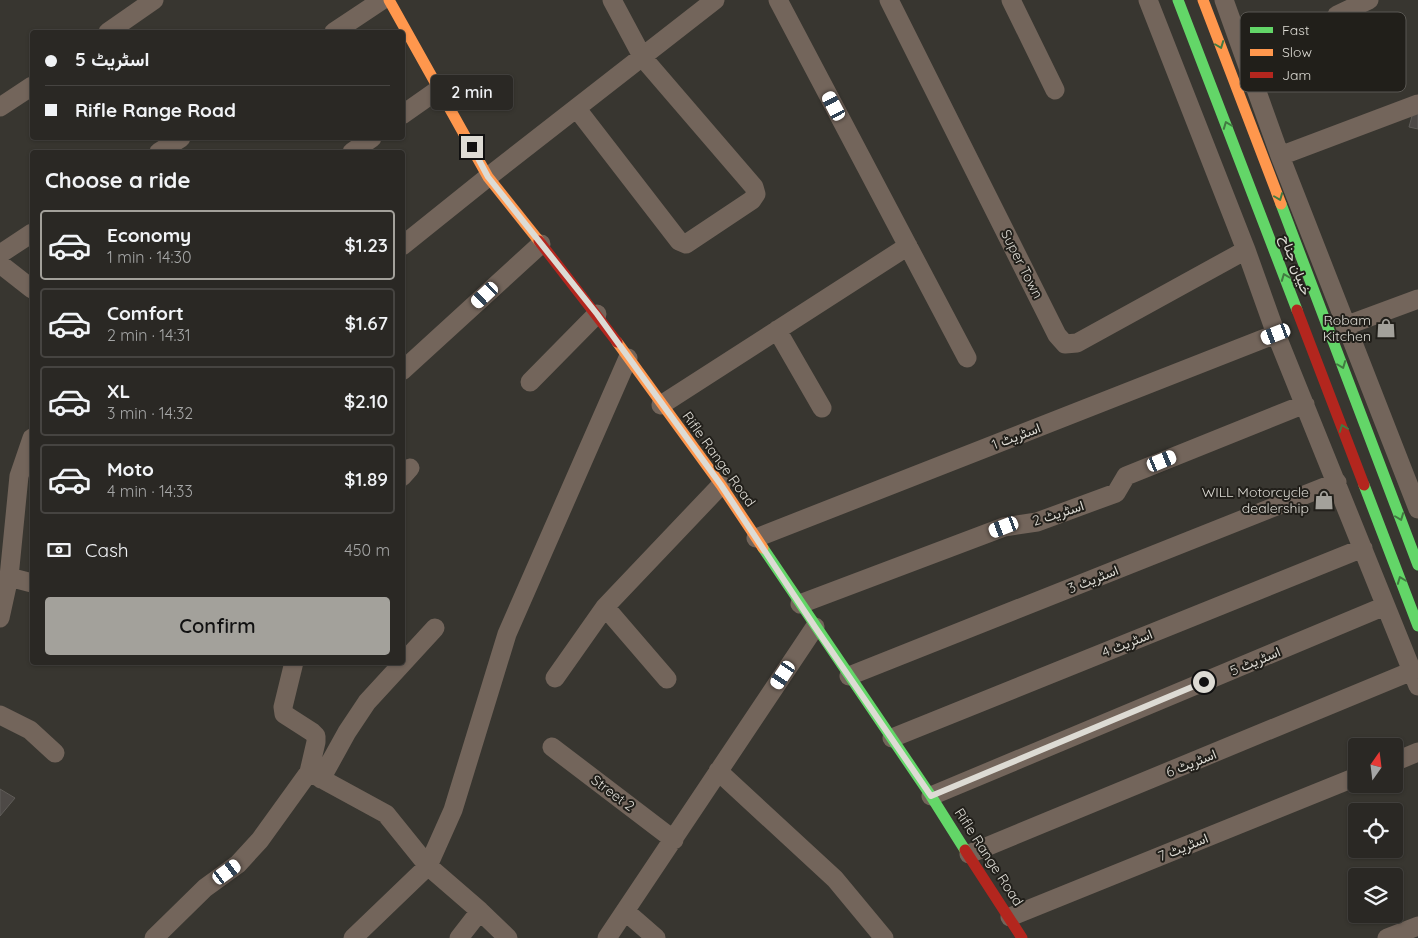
<!DOCTYPE html>
<html lang="en">
<head>
<meta charset="utf-8">
<style>
  :root { --surface:#2a2824; --page:#32302c; --text:#f1f3f6; --muted:#a5a6a6; --line:#464441; --accent:#a3a19b }
  body { margin:0; font-family:Quicksand,Vazirmatn,sans-serif; background:var(--page); color:var(--text); height:100vh; display:flex; flex-direction:column; font-size:19px; white-space:nowrap }
  * { box-sizing:border-box; margin:0 }
  p { font-size:16px; color:var(--muted) }
  .icon { flex:none; width:28px; height:28px; fill:none; stroke:currentColor; stroke-width:2; stroke-linecap:round; stroke-linejoin:round }
  .map { position:relative; flex:1; overflow:hidden }
  .side { position:absolute; left:30px; top:150px; width:375px; height:515px; display:flex; flex-direction:column; background:var(--surface); border-radius:5px; box-shadow:0 1px 4px #0004,0 0 0 1px var(--line) }
  .side>* { flex:none }
  .guide { position:absolute; left:30px; top:30px; width:375px; height:110px; border-radius:5px; box-shadow:0 1px 4px #0004,0 0 0 1px var(--line); display:grid; align-content:center; height:110px; padding:0 15px; background:var(--surface) }
  .needle { width:32px; rotate:14deg }
  .fabs { position:absolute; left:1348px; top:738px; display:grid; gap:10px }
  .fabs a { display:grid; place-items:center; width:55px; height:55px; border-radius:5px; background:var(--surface); box-shadow:0 1px 4px #0004,0 0 0 1px var(--line); font-size:25px }
  .end { position:absolute; width:22px; height:22px; margin:-11px; border:6px solid #dddbd4; background:#111; box-shadow:0 0 0 2px #111 }
  .from { border-radius:50% }
  .bubble { position:absolute; height:35px; border-radius:5px; background:var(--surface); box-shadow:0 1px 4px #0004,0 0 0 1px var(--line); font-size:16px; font-weight:600; line-height:35px; text-align:center }
  .car { position:absolute; width:15px; height:30px; margin:-15px -8px; border-radius:6px; box-shadow:0 0 4px 1px #0007; background:linear-gradient(#fff 24%,#345 0 40%,#fff 0 76%,#345 0 86%,#fff 0) }
  .guide b { display:flex; align-items:center; gap:18px; height:48px; font-size:19px }
  .guide b+b { border-top:1px solid var(--line) }
  .guide i { width:12px; height:12px; background:var(--text) }
  ul { padding:0; list-style:none }
  li { display:flex; align-items:center; gap:15px; height:70px; margin:0 10px 8px; padding:0 5px; border:2px solid var(--line); border-radius:5px }
  li div { flex:1 }
  li b { display:block; font-size:19px }
  li em { font-style:normal; font-weight:600 }
  li.selected { border-color:var(--accent) }
  li>.icon { width:45px; height:45px; stroke-width:1.5 }
  h2 { padding:0 15px; font-size:22px; line-height:60px }
  .pay { display:flex; align-items:center; gap:12px; height:55px; padding:0 15px; font-size:19px }
  .pay p { margin-inline-start:auto }
  .action { display:flex; gap:10px; margin-top:auto; padding:10px 15px }
  .action a { flex:1; height:58px; border-radius:5px; background:var(--accent); color:#111; font-size:20px; font-weight:600; line-height:58px; text-align:center }
  .map>svg:first-child { display:block }
  .building { fill:#4d4946; stroke:#5f5c58 }
  .lines { fill:none; stroke-linecap:round; stroke-linejoin:round }
  .street { stroke:#73655b; stroke-width:19 }
  .fast { stroke:#63d668; stroke-width:11 }
  .slow { stroke:#ff974d; stroke-width:11 }
  .jam { stroke:#b3261e; stroke-width:11 }
  .oneway { stroke:#427a41 }
  .route { stroke:#dddbd4; stroke-width:6 }
  .labels { text-anchor:middle; stroke-width:4; stroke-linejoin:round; paint-order:stroke }
  .street-label { font-size:14px; fill:#dddbd4; stroke:#211f1a }
  .poi-label { font-size:14px; fill:#dddbd4; stroke:#211f1a; text-anchor:end }
  .key { fill:#211f1a; stroke:#595752; stroke-width:1 }
  .key-label { font-size:14px; fill:#dddbd4 }
</style>
</head>
<body>
<div class="map">
<svg width="1418" height="938" viewBox="0 0 1418 938">
  <rect width="100%" height="100%" fill="#383630"/>
  <!-- building -->
  <path class="building" d="M1415,105h3v24l-9,-2z
    M0,789l15,9 -15,18z"/>
  <g class="lines">
    <!-- street -->
    <path class="street" d="M778,0l189,358
      M889,0l168,335 8,9 12,-1 169,-93
      M1011,0l44,90
      M1148,0l98,250 30,84 142,352
      M1224,0l56,156 138,353
      M1337,15l32,-15
      M108,32l46,-32
      M334,32l48,-32
      M0,107l32,-21
      M577,109l102,132 7,3 66,-44 4,-6 -2,-7 -111,-129 -31,-58
      M402,115l37,-26
      M159,152l22,-14
      M352,152l20,-14
      M1280,156l138,-52
      M402,246l86,-69 227,-177
      M0,254l32,-21
      M0,264l32,25
      M1345,326l73,-27
      M777,330l45,78
      M402,371l139,-127
      M530,382l67,-68
      M661,405l247,-159
      M402,477l8,-9
      M756,538l520,-204
      M9,577l23,6
      M800,604l204,-77 33,-5 79,-29 10,-17 179,-72
      M605,607l62,72
      M0,618l9,-41 10,-101 13,-38
      M849,676l488,-194
      M555,678l50,-71 116,-122
      M0,715l30,15 25,23
      M892,738l471,-190
      M552,747l122,93
      M1394,762l24,-10
      M718,771l117,108 49,59
      M309,772l77,42 42,52 52,45 28,27
      M321,779l26,-47 20,-30 68,-74
      M931,796l454,-190
      M969,854l443,-183
      M625,911l31,27
      M1010,917l346,-140
      M154,938l51,-50 33,-24 22,-24 49,-68 7,-30v-6l-4,-4 -28,-18 -1,-7 11,-45
      M353,938l75,-72 25,-56 54,-176 121,-276
      M459,938l21,-27
      M607,938l208,-311
      M1387,938l31,-12"/>
    <!-- fast -->
    <path class="fast" d="M1178,0l119,310
      M1281,204l137,361
      M1364,485l54,141
      M763,548l168,248 34,54"/>
    <!-- slow -->
    <path class="slow" d="M389,0l99,177 51,64
      M1203,0l78,204
      M617,342l104,143 42,63"/>
    <!-- jam -->
    <path class="jam" d="M539,241l78,101
      M1297,310l67,175
      M965,850l57,88"/>
  </g>
  <!-- one-way arrows -->
  <defs><path id="oneway-chevron" d="M-2-3.5L2.5 0L-2 3.5" fill="none" stroke-width="1.6" stroke-linecap="round" stroke-linejoin="round" transform="scale(1.25)"/></defs>
  <g class="oneway">
    <use href="#oneway-chevron" transform="translate(1220 45) rotate(69)"/>
    <use href="#oneway-chevron" transform="translate(1227 125) rotate(-111)"/>
    <use href="#oneway-chevron" transform="translate(1279 197) rotate(69)"/>
    <use href="#oneway-chevron" transform="translate(1285 277) rotate(-111)"/>
    <use href="#oneway-chevron" transform="translate(1342 365) rotate(69)"/>
    <use href="#oneway-chevron" transform="translate(1343 428) rotate(-111)"/>
    <use href="#oneway-chevron" transform="translate(1400 517) rotate(69)"/>
    <use href="#oneway-chevron" transform="translate(1401 580) rotate(-111)"/>
  </g>
  <g class="lines">
    <!-- route -->
    <path class="route" d="M472,147l16,30 109,137 124,171 94,142 116,169 273,-114"/>
  </g>
  <!-- icons -->
  <defs>
    <symbol id="shop-bare" viewBox="-9 -9 18 18"><path d="M-5-2.5h2.3a2.7 3.5 0 0 1 5.4 0H5L5.5 6h-11ZM-1.5-2.5h3a1.5 2.3 0 0 0-3 0Z" fill="#a3a19b" stroke="#211f1a" stroke-width="2.5" paint-order="stroke"/></symbol>
  </defs>
  <g fill-rule="evenodd">
    <use href="#shop-bare" x="1372" y="314" width="28" height="28"/>
    <use href="#shop-bare" x="1310" y="486" width="28" height="28"/>
  </g>
  <g class="labels">
    <!-- street labels -->
    <g class="street-label">
      <text transform="translate(1022 264) rotate(63)" y="5">Super Town</text>
      <text transform="translate(1296 265) rotate(69)" y="5">خیبان جناح</text>
      <text transform="translate(1016 436) rotate(-21)" y="5">اسٹریٹ 1</text>
      <text transform="translate(719 459) rotate(54)" y="5">Rifle Range Road</text>
      <text transform="translate(1058 513) rotate(-18)" y="5">اسٹریٹ 2</text>
      <text transform="translate(1093 579) rotate(-22)" y="5">اسٹریٹ 3</text>
      <text transform="translate(1127 643) rotate(-22)" y="5">اسٹریٹ 4</text>
      <text transform="translate(1255 661) rotate(-23)" y="5">اسٹریٹ 5</text>
      <text transform="translate(1191 763) rotate(-22)" y="5">اسٹریٹ 6</text>
      <text transform="translate(613 793) rotate(37)" y="5">Street 2</text>
      <text transform="translate(1183 847) rotate(-22)" y="5">اسٹریٹ 7</text>
      <text transform="translate(989 857) rotate(57)" y="5">Rifle Range Road</text>
    </g>
    <!-- poi labels -->
    <g class="poi-label">
      <text x="1371" y="325">Robam<tspan x="1371" dy="16">Kitchen</tspan></text>
      <text x="1309" y="497">WILL Motorcycle<tspan x="1309" dy="16">dealership</tspan></text>
    </g>
  </g>
  <!-- legend -->
  <rect x="1240" y="12" width="166" height="80" rx="8" class="key"/>
  <rect x="1250" y="27" width="23" height="6" fill="#63d668"/>
  <rect x="1250" y="49" width="23" height="7" fill="#ff974d"/>
  <rect x="1250" y="72" width="23" height="6" fill="#b3261e"/>
  <g class="key-label">
    <text x="1282" y="35">Fast</text>
    <text x="1282" y="57">Slow</text>
    <text x="1282" y="80">Jam</text>
  </g>
</svg>
<div class="fabs">
<a><svg class="needle" viewBox="-14 -14 28 28"><path d="M0-13l5 13h-10z" fill="#e53935"/><path d="M0 13l5-13h-10z" fill="#a5a6a6"/></svg></a>
<a><svg class="icon" aria-label="locate" viewBox="0 0 24 24"><circle cx="12" cy="12" r="6"/><path d="M12 2v4M12 18v4M2 12h4M18 12h4"/></svg></a>
<a><svg class="icon" aria-label="layers" viewBox="0 0 24 24"><path d="M12 4l9 5-9 5-9-5zM3 14l9 5 9-5"/></svg></a>
</div>
<i class="end from" style="left:1204px;top:682px"></i>
<i class="end" style="left:472px;top:147px"></i>
<div class="bubble" style="left:431px;top:75px;width:82px">2 min</div>
<i class="car" style="left:834px;top:106px;rotate:332deg"></i>
<i class="car" style="left:485px;top:295px;rotate:227deg"></i>
<i class="car" style="left:1276px;top:334px;rotate:249deg"></i>
<i class="car" style="left:1162px;top:461px;rotate:68deg"></i>
<i class="car" style="left:1004px;top:527px;rotate:249deg"></i>
<i class="car" style="left:783px;top:675px;rotate:214deg"></i>
<i class="car" style="left:227px;top:872px;rotate:54deg"></i>
<div class="guide">
<b><i class="from"></i>اسٹریٹ 5</b>
<b><i></i>Rifle Range Road</b>
</div>
<section class="side">
<h2>Choose a ride</h2>
<ul>
<li class="selected"><svg class="icon" aria-label="car" viewBox="0 0 24 24"><path d="M5 17H2v-5l4-1 3-4h7l3 4 3 1v5h-3M9 17h6M6 11h13"/><circle cx="7" cy="17" r="2"/><circle cx="17" cy="17" r="2"/></svg><div><b>Economy</b><p>1 min · 14:30</p></div><em>$1.23</em></li>
<li><svg class="icon" aria-label="car" viewBox="0 0 24 24"><path d="M5 17H2v-5l4-1 3-4h7l3 4 3 1v5h-3M9 17h6M6 11h13"/><circle cx="7" cy="17" r="2"/><circle cx="17" cy="17" r="2"/></svg><div><b>Comfort</b><p>2 min · 14:31</p></div><em>$1.67</em></li>
<li><svg class="icon" aria-label="car" viewBox="0 0 24 24"><path d="M5 17H2v-5l4-1 3-4h7l3 4 3 1v5h-3M9 17h6M6 11h13"/><circle cx="7" cy="17" r="2"/><circle cx="17" cy="17" r="2"/></svg><div><b>XL</b><p>3 min · 14:32</p></div><em>$2.10</em></li>
<li><svg class="icon" aria-label="car" viewBox="0 0 24 24"><path d="M5 17H2v-5l4-1 3-4h7l3 4 3 1v5h-3M9 17h6M6 11h13"/><circle cx="7" cy="17" r="2"/><circle cx="17" cy="17" r="2"/></svg><div><b>Moto</b><p>4 min · 14:33</p></div><em>$1.89</em></li>
</ul>
<div class="pay"><svg class="icon" aria-label="cash" viewBox="0 0 24 24"><path d="M3 7h18v10H3z"/><circle cx="12" cy="12" r="2"/></svg>Cash<p>450 m</p></div>
<div class="action"><a>Confirm</a></div>
</section>
</div>
</body>
</html>
